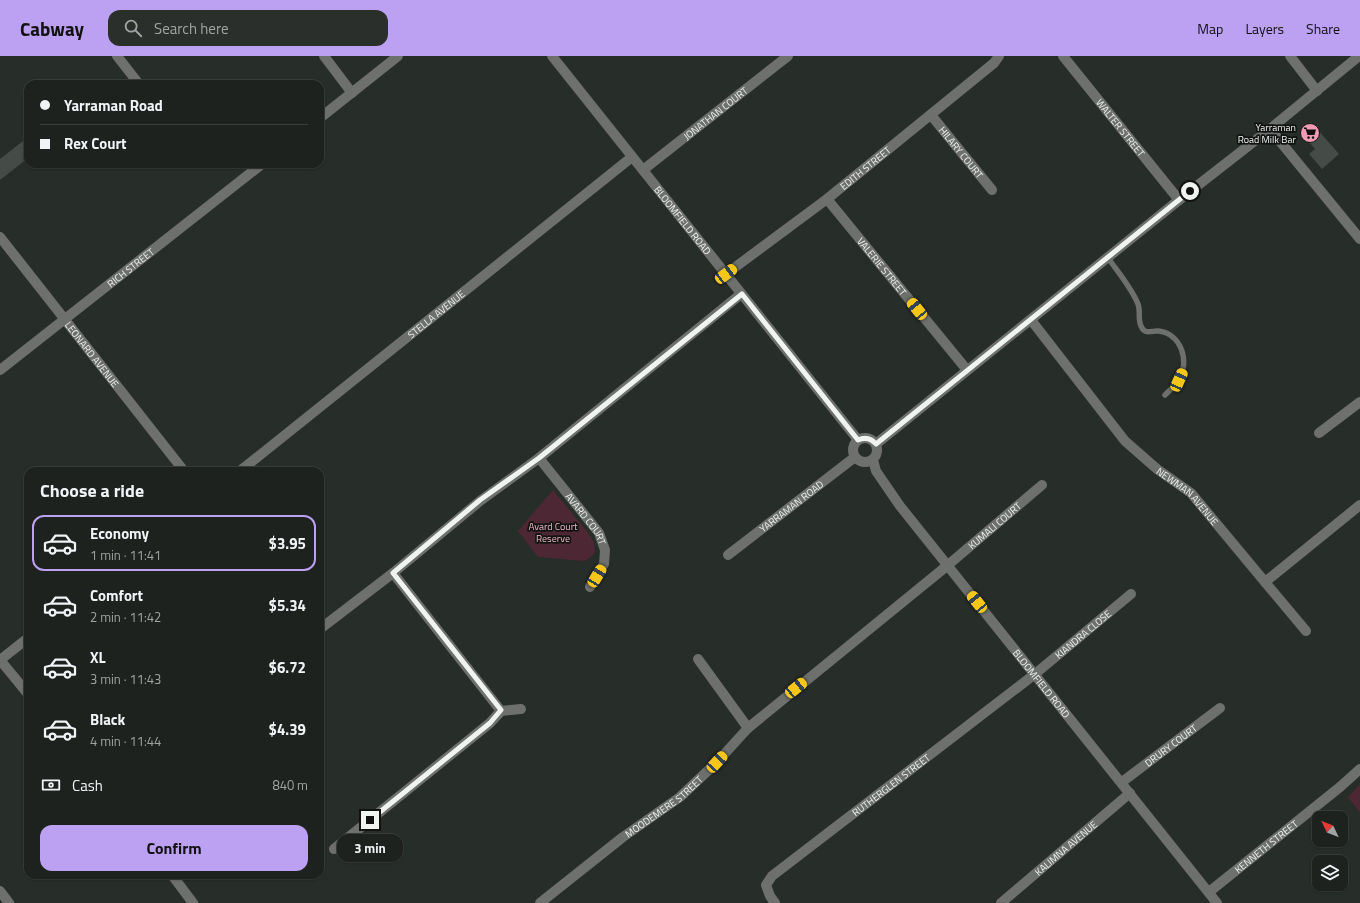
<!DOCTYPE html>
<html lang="en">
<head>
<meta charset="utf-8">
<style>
  :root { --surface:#1d221e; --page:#2a2f2b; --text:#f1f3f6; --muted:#a0a4a4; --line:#3b3f3c; --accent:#bca0f2 }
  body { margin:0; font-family:"Titillium Web",sans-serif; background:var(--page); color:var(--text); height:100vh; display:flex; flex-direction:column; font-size:15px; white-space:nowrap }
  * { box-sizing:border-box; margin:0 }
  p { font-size:13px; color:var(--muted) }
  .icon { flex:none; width:22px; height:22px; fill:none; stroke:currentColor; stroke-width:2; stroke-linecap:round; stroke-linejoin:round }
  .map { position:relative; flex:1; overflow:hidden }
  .details { position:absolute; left:24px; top:411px; width:300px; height:412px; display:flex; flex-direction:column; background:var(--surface); border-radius:12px; box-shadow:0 1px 3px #0004,0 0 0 1px var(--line) }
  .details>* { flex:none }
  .hud { position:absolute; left:24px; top:24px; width:300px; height:88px; border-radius:12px; box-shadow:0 1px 3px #0004,0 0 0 1px var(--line); display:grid; align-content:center; height:88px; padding:0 16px; background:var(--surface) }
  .needle { width:26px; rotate:313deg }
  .controls { position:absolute; left:1312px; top:755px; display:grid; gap:8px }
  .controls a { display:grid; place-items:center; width:36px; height:36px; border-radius:8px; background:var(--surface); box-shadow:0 1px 3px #0004,0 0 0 1px var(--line); font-size:20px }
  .end { position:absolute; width:18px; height:18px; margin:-9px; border:5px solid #f0f4f1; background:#111; box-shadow:0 0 0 2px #111 }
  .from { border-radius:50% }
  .bubble { position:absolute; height:28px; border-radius:12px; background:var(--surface); box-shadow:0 1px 3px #0004,0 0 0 1px var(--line); font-size:13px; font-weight:700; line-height:28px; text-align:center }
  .car { position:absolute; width:12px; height:24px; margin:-12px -6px; border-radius:5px; box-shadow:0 0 3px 1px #0007; background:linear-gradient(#f5c518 24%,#345 0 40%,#f5c518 0 76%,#345 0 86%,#f5c518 0) }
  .hud b { display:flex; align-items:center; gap:14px; height:38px; font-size:15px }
  .hud b+b { border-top:1px solid var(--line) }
  .hud i { width:10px; height:10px; background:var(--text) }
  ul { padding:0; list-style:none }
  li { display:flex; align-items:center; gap:12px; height:56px; margin:0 8px 6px; padding:0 8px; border:2px solid transparent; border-radius:12px }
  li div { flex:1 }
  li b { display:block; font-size:15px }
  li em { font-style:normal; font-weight:700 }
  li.current { border-color:var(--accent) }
  li>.icon { width:36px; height:36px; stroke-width:1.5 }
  h2 { padding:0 16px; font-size:18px; line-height:48px }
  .pay { display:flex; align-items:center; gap:10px; height:44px; padding:0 16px; font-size:15px }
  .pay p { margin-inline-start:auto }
  .action { display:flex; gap:8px; margin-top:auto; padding:8px 16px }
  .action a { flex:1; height:46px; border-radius:12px; background:var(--accent); color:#111; font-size:16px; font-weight:700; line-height:46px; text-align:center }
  header { display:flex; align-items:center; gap:24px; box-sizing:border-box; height:56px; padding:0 20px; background:var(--accent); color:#111 }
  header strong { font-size:19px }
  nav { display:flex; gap:22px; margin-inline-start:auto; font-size:14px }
  .search { width:280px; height:36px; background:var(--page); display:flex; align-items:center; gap:10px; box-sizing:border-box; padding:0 14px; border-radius:12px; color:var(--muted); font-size:15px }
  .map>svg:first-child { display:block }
  .green { fill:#4e2734 }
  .building { fill:#454c47 }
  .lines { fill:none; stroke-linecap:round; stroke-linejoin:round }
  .service { stroke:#6d706d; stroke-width:5.5 }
  .minor { stroke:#6d706d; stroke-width:10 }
  .tertiary { stroke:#6d706d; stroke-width:10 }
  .route { stroke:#f0f4f1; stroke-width:5 }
  .labels { text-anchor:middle; stroke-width:3.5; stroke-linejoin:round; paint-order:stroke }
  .street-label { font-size:10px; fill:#f0f4f1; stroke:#111412 }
  .poi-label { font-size:10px; fill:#f0f4f1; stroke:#111412; text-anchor:end }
  .park-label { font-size:10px; fill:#f4b6c7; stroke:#111412 }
</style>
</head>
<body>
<header>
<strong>Cabway</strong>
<div class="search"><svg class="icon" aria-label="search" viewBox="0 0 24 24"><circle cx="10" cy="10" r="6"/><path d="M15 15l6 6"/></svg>Search here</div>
<nav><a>Map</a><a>Layers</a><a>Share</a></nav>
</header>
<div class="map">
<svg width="1360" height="847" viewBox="0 0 1360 847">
  <rect width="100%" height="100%" fill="#272d28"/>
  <!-- green -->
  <path class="green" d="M553,434l36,44 5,9 1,9 -4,5 -7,4 -46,-4 -20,-26z
    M1360,728v29l-12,-16z"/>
  <!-- building -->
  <path class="building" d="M1311,66l28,32 -17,15 -13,-15 6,-5 -15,-18z
    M28,81v21l-28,22v-21z"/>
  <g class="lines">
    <!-- service -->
    <path class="service" d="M1108,202c10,14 23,29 30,46 3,8 -1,17 4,24 4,7 11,2 17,3 22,3 31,30 20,48 -3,6 -9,11 -14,16"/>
    <!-- minor -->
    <g class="minor">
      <path d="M117,0l22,28"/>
      <path d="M324,0l28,37"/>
      <path id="s1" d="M552,0l306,384"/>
      <path id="s2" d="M1063,0l116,144"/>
      <path d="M1290,0l27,35"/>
      <path id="s3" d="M931,59l61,75"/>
      <path d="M320,62l78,-62"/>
      <path d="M1270,73l90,110"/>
      <path id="s4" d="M643,114l145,-114"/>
      <path id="s5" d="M827,143l140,171"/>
      <path id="s6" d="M0,181l184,234"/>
      <path id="s7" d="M726,218l101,-75 167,-136 5,-7"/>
      <path id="s8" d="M1031,264l94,121 32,28 34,24 74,89 95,-77"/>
      <path id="s9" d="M0,314l262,-206"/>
      <path d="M1319,377l41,-31"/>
      <path id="s10" d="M539,402l60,75 6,17 -1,14 -14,23"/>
      <path id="s11" d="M240,415l392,-314"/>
      <path id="s12" d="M728,499l127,-98"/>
      <path id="s13" d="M948,509l94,-80"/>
      <path d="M1265,526l41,49"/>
      <path d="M320,573l73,-56 87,-72 59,-43 202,-164"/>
      <path d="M698,603l50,69"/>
      <path d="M0,604l28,34"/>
      <path d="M0,604l28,-22"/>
      <path d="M501,655l20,-2"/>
      <path id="s14" d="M1122,726l98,-74"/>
      <path d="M334,793l156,-126 11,-12 -108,-138"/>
      <path d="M172,819l21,28"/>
      <path d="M0,835l9,12"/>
      <path id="s15" d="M1209,836l131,-105 20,-18"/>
      <path id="s16" d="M775,847l-5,-7 -4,-11 6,-9 263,-202 96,-80"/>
      <path id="s17" d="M1001,847l129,-110"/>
    </g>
    <!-- tertiary -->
    <g class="tertiary">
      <circle cx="865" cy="394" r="12"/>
      <path d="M876,388l303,-244 91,-71 89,-73"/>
      <path id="s18" d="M873,404l3,11 24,35 317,397"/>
      <path id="s19" d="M540,847l83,-66 57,-40 37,-35 31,-34 200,-163"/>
    </g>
  </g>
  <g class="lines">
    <!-- route -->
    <path class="route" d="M370,764l120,-97 11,-13 -108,-137 87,-73 59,-42 203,-164 116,146c7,-3 13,-2 18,4l314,-253"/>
  </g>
  <!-- icons -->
  <defs>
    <symbol id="supermarket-disc" viewBox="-11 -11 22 22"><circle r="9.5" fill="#f19ab4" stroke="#111412"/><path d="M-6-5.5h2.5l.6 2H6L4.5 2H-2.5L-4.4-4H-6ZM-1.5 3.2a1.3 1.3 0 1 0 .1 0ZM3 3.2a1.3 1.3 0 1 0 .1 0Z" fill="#111"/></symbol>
  </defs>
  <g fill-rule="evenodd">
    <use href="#supermarket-disc" x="1299" y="66" width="22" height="22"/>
  </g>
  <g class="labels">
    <!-- street labels -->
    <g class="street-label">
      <text dy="4" stroke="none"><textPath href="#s4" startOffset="92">JONATHAN COURT</textPath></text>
      <text dy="4" stroke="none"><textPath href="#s2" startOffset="92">WALTER STREET</textPath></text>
      <text dy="4" stroke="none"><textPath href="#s3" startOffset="48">HILARY COURT</textPath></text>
      <text dy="4" stroke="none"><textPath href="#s7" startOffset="175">EDITH STREET</textPath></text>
      <text dy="4" stroke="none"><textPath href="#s1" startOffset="210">BLOOMFIELD ROAD</textPath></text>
      <text dy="4" stroke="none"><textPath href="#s5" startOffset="87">VALERIE STREET</textPath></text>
      <text dy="4" stroke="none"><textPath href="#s9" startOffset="166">RICH STREET</textPath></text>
      <text dy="4" stroke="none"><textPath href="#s11" startOffset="251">STELLA AVENUE</textPath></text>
      <text dy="4" stroke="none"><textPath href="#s6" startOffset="149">LEONARD AVENUE</textPath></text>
      <text dy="4" stroke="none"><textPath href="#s8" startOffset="237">NEWMAN AVENUE</textPath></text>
      <text dy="4" stroke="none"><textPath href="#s12" startOffset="80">YARRAMAN ROAD</textPath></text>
      <text dy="4" stroke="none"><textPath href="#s10" startOffset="77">AVARD COURT</textPath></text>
      <text dy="4" stroke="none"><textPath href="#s13" startOffset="61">KUMALI COURT</textPath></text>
      <text dy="4" stroke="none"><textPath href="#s16" startOffset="425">KIANDRA CLOSE</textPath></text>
      <text dy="4" stroke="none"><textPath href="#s18" startOffset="281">BLOOMFIELD ROAD</textPath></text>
      <text dy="4" stroke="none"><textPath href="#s14" startOffset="61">DRURY COURT</textPath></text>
      <text dy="4" stroke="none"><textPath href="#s16" startOffset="181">RUTHERGLEN STREET</textPath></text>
      <text dy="4" stroke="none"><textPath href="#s19" startOffset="157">MOODEMERE STREET</textPath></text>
      <text dy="4" stroke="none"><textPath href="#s15" startOffset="73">KENNETH STREET</textPath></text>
      <text dy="4" stroke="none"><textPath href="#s17" startOffset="85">KALIMNA AVENUE</textPath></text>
    </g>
    <!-- poi labels -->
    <g class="poi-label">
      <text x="1296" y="75">Yarraman<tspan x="1296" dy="12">Road Milk Bar</tspan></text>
    </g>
    <!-- park labels -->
    <g class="park-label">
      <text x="553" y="474">Avard Court<tspan x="553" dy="12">Reserve</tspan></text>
    </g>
  </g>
</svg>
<div class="controls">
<a><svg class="needle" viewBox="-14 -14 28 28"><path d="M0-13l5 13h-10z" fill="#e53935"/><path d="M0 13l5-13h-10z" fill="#a0a4a4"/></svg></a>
<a><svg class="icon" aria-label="layers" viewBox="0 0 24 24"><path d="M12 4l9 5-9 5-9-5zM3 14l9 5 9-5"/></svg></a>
</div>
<i class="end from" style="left:1190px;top:135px"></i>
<i class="end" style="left:370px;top:764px"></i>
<div class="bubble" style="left:337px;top:778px;width:66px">3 min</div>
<i class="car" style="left:726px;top:218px;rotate:53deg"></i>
<i class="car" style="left:917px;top:253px;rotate:321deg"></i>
<i class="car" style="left:1179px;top:324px;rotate:24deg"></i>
<i class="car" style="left:597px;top:520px;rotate:31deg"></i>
<i class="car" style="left:977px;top:546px;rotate:321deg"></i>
<i class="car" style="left:796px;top:632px;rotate:51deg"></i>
<i class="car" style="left:717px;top:706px;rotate:43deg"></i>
<div class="hud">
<b><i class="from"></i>Yarraman Road</b>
<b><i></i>Rex Court</b>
</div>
<section class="details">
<h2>Choose a ride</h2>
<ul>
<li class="current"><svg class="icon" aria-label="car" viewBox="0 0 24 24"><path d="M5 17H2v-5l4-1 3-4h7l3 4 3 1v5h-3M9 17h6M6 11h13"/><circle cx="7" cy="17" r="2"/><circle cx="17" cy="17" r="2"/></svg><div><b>Economy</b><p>1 min · 11:41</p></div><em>$3.95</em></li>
<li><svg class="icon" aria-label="car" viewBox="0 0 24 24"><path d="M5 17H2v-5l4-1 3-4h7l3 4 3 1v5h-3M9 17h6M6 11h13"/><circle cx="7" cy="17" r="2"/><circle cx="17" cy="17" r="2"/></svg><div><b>Comfort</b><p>2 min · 11:42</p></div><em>$5.34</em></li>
<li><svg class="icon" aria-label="car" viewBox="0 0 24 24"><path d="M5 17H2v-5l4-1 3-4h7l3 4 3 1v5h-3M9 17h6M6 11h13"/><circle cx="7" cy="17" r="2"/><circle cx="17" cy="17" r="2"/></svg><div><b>XL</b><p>3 min · 11:43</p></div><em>$6.72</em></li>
<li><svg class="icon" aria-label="car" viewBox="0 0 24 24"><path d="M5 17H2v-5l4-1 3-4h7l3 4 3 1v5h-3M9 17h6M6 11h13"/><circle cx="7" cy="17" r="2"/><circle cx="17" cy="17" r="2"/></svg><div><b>Black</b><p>4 min · 11:44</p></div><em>$4.39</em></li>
</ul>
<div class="pay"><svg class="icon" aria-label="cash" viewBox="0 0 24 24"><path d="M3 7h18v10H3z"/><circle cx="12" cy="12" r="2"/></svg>Cash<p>840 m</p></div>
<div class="action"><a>Confirm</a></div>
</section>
</div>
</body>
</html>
